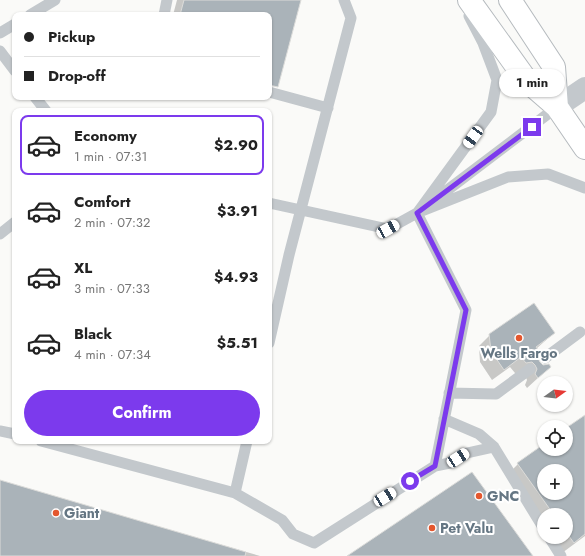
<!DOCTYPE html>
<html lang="en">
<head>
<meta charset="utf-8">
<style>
  :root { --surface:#fff; --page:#f6f6f6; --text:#222; --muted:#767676; --line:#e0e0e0; --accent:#7c3aed }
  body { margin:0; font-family:Jost,sans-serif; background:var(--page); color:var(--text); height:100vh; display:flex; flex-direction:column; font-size:15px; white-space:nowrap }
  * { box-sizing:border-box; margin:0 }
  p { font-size:13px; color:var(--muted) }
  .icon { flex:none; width:22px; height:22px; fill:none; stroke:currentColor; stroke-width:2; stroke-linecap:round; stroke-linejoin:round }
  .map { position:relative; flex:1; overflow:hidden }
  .details { position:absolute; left:12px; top:108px; width:260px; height:336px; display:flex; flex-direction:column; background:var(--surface); border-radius:8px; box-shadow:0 1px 3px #0004 }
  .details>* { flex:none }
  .guide { position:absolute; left:12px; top:12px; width:260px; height:88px; border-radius:8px; box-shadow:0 1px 3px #0004; display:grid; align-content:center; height:88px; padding:0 12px; background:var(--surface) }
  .needle { width:26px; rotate:75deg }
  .fabs { position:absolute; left:537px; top:376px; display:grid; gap:8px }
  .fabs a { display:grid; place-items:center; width:36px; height:36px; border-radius:50%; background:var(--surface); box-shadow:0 1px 3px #0004; font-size:20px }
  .end { position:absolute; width:18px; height:18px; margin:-9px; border:5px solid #7c3aed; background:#fff; box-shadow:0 0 0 2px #fff }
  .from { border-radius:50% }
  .bubble { position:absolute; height:28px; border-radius:14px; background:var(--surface); box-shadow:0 1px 3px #0004; font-size:13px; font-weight:700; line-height:28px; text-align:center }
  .car { position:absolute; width:12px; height:24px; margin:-12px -6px; border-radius:5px; box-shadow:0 0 3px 1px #0007; background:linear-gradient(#fff 24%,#345 0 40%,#fff 0 76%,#345 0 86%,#fff 0) }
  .guide b { display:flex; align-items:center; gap:14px; height:38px; font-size:15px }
  .guide b+b { border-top:1px solid var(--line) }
  .guide i { width:10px; height:10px; background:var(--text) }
  ul { padding:7px 0 0; list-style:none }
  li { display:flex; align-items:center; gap:12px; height:60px; margin:0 8px 6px; padding:0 4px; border:2px solid transparent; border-radius:8px }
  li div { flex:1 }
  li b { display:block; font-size:15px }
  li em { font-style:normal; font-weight:700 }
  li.selected { border-color:var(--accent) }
  li>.icon { width:36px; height:36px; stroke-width:1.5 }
  .cta { display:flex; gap:8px; margin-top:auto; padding:8px 12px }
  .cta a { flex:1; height:46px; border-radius:24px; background:var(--accent); color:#fff; font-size:16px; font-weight:700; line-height:46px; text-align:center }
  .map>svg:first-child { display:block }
  .shadow { fill:#0003; fill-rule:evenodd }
  .building { fill:#aab3b9; stroke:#dcdcda; fill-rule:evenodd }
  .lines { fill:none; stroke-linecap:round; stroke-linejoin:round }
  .primary-casing { stroke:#b5babe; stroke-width:24 }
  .service { stroke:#c3c8cc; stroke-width:11 }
  .minor { stroke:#c3c8cc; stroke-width:22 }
  .primary { stroke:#fff; stroke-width:22 }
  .route { stroke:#7c3aed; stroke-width:5 }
  .poi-dot { fill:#e4572e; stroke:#fff; stroke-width:1.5 }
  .labels { text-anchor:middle; stroke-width:4; stroke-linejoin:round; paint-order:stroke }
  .poi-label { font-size:14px; font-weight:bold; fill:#657683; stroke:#fff; text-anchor:start }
</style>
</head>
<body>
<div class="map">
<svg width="585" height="556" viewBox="0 0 585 556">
  <rect width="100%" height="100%" fill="#fafaf8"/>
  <!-- shadow -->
  <path class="shadow" d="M177,0h123l-20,77 -11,10v-72h-96z
    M554,333l-18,16 1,9 5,8 8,1 -23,21 -2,-3 2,-5 -2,-5 -10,-2 -5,-6 -18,13 -12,-18 -1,-16 11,-11z
    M585,416v120l-23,17 -11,-16h15v-22h-22v12l-37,-52 11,-11 26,-19v4h22v-19zM544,471h22v22h-22z
    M0,481l260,75h-260z"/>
  <!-- building -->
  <path class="building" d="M184,0h117l-23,87 -9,-2v-70h-89z
    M534,303l21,30 -19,14 4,6 -2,5 2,4 3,3 6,-1 2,3 -13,11 -3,-4 2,-5 -2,-4 -3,-3 -6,1 -5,-6 -17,13 -13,-19 -2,-17z
    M585,415v119l-11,9 -8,-11v-17h-12l-37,-52 27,-19v5h22v-21zM544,471h22v22h-22z
    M472,472l61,84h-186z
    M0,480l246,72 -1,4h-245z"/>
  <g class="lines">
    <defs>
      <path id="primary" d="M469,0l58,81 30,26 28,41
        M510,0l44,67 3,40"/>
    </defs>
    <!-- primary casing -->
    <use href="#primary" class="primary-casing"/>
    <!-- service -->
    <path class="service" d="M30,15l25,-15
      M164,15l3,-15
      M0,33l15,-9
      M0,51l15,20
      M269,92l59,16
      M35,97l11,14
      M269,203l119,26 29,-16 91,-36 40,-3 37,14
      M429,204l128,-97
      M418,212l73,-100 6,-32 -14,-37 -14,-27
      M0,234l15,-12
      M269,343l20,-88 62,-237 -7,-18
      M545,358l35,-26
      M449,393l47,1 34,-25
      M444,419l35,15 15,13 50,82
      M0,431l15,3
      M41,441l194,52 47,27 11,14 21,9 121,-77 31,-156 -49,-97
      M435,466l15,-3 17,-10 27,-6
      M235,493l12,-52
      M549,537l12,19"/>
    <!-- minor -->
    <path class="minor" d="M557,107l28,-19"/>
    <!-- primary -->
    <use href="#primary" class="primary"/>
  </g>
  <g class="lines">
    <!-- route -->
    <path class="route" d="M410,481l25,-15 31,-156 -49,-97 115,-86"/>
  </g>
  <!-- markers -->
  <g class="poi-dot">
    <circle cx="519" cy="338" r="4"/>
    <circle cx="479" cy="496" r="4"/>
    <circle cx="56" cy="513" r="4"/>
    <circle cx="432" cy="528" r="4"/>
  </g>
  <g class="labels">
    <!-- poi labels -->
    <g class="poi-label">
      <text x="519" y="358" text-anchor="middle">Wells Fargo</text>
      <text x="487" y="501">GNC</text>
      <text x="64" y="518">Giant</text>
      <text x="440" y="533">Pet Valu</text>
    </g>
  </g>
</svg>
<div class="fabs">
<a><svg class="needle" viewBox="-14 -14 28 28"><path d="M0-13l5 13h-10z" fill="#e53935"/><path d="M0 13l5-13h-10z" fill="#767676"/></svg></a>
<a><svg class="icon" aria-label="locate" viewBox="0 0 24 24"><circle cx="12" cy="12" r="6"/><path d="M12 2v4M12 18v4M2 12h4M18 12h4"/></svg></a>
<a>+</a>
<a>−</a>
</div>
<i class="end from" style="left:410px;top:481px"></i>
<i class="end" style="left:532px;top:127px"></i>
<div class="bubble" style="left:499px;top:69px;width:66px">1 min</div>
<i class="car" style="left:473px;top:137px;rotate:216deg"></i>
<i class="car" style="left:388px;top:229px;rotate:61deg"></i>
<i class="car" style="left:458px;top:458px;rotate:57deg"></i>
<i class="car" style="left:385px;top:497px;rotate:58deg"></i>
<div class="guide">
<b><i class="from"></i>Pickup</b>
<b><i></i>Drop-off</b>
</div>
<section class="details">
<ul>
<li class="selected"><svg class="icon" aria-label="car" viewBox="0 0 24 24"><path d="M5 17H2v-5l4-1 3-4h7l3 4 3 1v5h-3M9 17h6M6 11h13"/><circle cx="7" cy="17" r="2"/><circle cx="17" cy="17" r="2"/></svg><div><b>Economy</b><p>1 min · 07:31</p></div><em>$2.90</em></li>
<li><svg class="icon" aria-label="car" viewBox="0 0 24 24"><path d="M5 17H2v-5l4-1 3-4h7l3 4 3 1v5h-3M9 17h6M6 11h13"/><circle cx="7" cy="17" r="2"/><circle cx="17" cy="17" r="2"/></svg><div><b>Comfort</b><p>2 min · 07:32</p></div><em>$3.91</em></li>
<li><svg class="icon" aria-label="car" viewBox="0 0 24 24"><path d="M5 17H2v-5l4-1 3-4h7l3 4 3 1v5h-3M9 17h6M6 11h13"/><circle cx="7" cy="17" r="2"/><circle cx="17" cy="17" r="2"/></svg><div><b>XL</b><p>3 min · 07:33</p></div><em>$4.93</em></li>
<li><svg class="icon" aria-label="car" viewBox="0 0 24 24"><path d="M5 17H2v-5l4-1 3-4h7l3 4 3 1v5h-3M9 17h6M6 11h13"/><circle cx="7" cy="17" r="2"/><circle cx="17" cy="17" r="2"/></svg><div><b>Black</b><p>4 min · 07:34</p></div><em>$5.51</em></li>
</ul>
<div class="cta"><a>Confirm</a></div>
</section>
</div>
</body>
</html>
